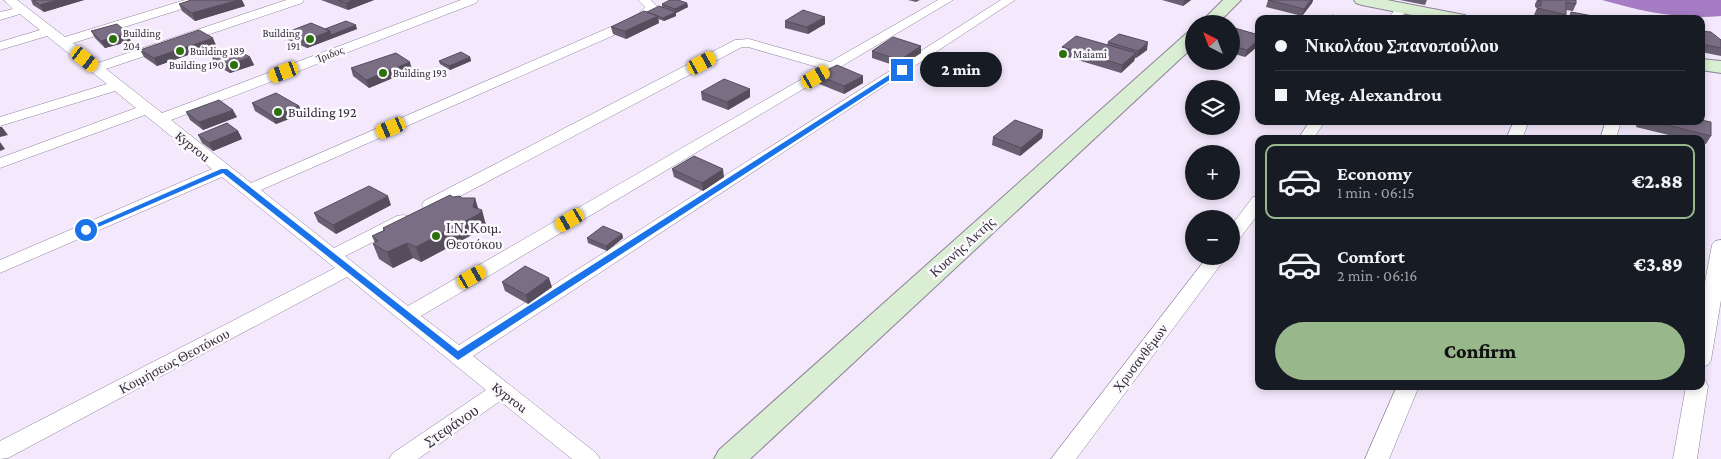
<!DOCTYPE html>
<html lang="en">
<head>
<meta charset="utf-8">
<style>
  :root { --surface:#171b24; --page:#20242c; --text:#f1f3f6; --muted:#9ea1a6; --line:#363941; --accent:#98b88c }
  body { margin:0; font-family:"Crimson Pro",serif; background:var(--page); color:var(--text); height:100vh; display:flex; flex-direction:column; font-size:19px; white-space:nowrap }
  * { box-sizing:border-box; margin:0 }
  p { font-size:16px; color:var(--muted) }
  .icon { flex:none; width:28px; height:28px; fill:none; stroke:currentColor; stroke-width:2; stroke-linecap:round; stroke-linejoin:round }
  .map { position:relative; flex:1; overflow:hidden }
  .side { position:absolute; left:1255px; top:135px; width:450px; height:255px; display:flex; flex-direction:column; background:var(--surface); border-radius:10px; box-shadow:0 2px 8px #0003 }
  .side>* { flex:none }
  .hud { position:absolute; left:1255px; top:15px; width:450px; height:110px; border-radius:10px; box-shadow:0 2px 8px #0003; display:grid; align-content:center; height:110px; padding:0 20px; background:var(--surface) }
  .needle { width:32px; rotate:318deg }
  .controls { position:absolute; left:1185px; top:15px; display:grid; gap:10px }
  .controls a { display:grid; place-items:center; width:55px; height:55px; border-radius:50%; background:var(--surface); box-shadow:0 2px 8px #0003; font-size:25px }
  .end { position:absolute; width:22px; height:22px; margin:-11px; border:6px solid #1a73e8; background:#fff; box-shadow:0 0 0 2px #fff }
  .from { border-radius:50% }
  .bubble { position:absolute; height:35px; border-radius:18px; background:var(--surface); box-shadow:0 2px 8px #0003; font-size:16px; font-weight:800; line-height:35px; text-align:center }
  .car { position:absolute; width:15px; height:30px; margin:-15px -8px; border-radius:6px; box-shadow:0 0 4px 1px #0007; background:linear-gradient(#f5c518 24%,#345 0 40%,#f5c518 0 76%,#345 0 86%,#f5c518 0) }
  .hud b { display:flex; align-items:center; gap:18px; height:48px; font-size:19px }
  .hud b+b { border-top:1px solid var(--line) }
  .hud i { width:12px; height:12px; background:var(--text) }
  ul { padding:9px 0 0; list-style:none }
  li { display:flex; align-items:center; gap:15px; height:75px; margin:0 10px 8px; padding:0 10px; border:2px solid transparent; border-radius:10px }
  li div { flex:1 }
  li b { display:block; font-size:19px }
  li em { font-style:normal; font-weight:800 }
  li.on { border-color:var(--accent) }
  li>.icon { width:45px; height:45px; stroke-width:1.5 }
  .button { display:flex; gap:10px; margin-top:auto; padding:10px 20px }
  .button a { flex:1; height:58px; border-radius:30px; background:var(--accent); color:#111; font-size:20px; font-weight:800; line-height:58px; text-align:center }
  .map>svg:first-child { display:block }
  .water { fill:#a67cc5 }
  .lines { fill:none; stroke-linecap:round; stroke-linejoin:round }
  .street-casing { stroke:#8e8298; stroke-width:1 }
  .secondary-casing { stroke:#8e8298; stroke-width:2 }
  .street { fill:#fff; fill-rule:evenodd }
  .secondary { fill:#d9eed2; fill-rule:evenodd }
  .wall { fill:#695f72 }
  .shaded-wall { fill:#554d5c }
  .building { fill:#7a6e84; stroke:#554d5c }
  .route { fill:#1a73e8 }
  .poi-dot { fill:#2c700b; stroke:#fcf9fe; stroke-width:2 }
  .labels { text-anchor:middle; stroke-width:5; stroke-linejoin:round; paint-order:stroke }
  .far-poi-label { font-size:11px; fill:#332e37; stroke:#fcf9fe; text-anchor:start }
  .far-street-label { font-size:11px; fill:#332e37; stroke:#fcf9fe }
  .poi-label { font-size:14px; fill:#332e37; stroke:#fcf9fe; text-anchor:start }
  .street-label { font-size:14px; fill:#332e37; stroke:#fcf9fe }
  .near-street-label { font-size:16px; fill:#332e37; stroke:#fcf9fe }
</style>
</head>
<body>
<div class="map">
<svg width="1721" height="459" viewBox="0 0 1721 459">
  <rect width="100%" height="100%" fill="#f3e8fc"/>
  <!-- water -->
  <path class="water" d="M1602,0h119v16c-40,4 -81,-5 -119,-16z"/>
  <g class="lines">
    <defs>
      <path id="street" d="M4,0h13l48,37 120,-37h18l-2,3 -128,40 25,20 188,-63h18l-2,3 -196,66 56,44 299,-113h17l-2,3 -305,117 80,63 385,-167 9,-9 -7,-7h13l7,7 -14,15 -383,168 73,58 63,-32 6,-1 6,1 3,4 -3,4 -64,32 63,50 413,-238 -73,-21h-6l-306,162h-12l-2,-4 2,-4 311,-161 14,-1 81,23 108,-62h15l-532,316 38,29 542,-345h14l-542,356 123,97 4,6h-28l-72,-58 -82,58h-29l4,-6 93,-63 -139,-113 -339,181 -8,1v-18l335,-173 -113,-91 -222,96v-13l212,-91 -67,-54 -145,53v-10l136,-50 -21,-17 -115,35v-9l107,-33 -60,-48 -47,14v-8l40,-12 -20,-16 -20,6v-8l13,-3z
        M1402,4l6,4 -8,11h-12l10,-14z
        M1310,121h15l-12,18h-15z
        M1514,121h15l-7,18h-16z
        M1606,121h15l-5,18h-16z
        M1259,196v17l-22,29 -6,1v-17l22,-29z
        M1721,240v60l-10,60 -3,5 -7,2v-64l11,-58 3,-4z
        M1208,256h19l-151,203h-25z
        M1701,379l4,1 3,6 -11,73h-24l13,-73h15z
        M1397,386h22l-30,73h-24z"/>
      <path id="secondary" d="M1223,0h18l-24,24h-18z
        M1354,0h33l72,14 6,1 2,4h-35l-70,-14 -6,-2z
        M1194,31v15l-444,413h-36l5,-9 469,-418z
        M1701,59l20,2v12l-20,-3z"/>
    </defs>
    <!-- street casing -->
    <use href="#street" class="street-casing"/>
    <!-- secondary casing -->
    <use href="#secondary" class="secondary-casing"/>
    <!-- street -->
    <use href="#street" class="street"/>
    <!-- secondary -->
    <use href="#secondary" class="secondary"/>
  </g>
  <!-- wall -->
  <path class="wall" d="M31,0h53l-40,12 -11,-7z
    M321,0h53l-26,10z
    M908,0h12l-4,2z
    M1162,0h29l-8,6z
    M1268,0h45l-1,3 -10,13 -36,-9z
    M1400,0h27l-2,5z
    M1537,0h39v4l-3,7 -7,-1v5l-2,4h-14l-16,-4 3,-7 -2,-1v-3z
    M687,3l1,4 -12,6v3l-12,5 -6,-2 1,4 -33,16 -13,-5 -2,-7 51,-20v-3z
    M179,4l66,2 -50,15 -13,-10z
    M1571,12l38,7h-41z
    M825,17v7l-17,10 -23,-6v-7z
    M1231,27l28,8v10l-14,12 -14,-4z
    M325,29h32l-50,19 -19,-8 -3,-7z
    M91,31l40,10 -26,7 -10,-10z
    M1701,31l20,9v16l-20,-4z
    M1108,42l39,8 -11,8h-1l-1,3 -13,12 -60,-18 1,-8 45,-2z
    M216,45l-59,21 -13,-9 -4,-7z
    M921,46v7l-22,14 -27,-9v-7z
    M212,57h38l4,8 -24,8 -15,-8z
    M470,57l1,4 -21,9 -10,-6 -1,-3z
    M351,68l61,2 -43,18 -16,-12z
    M817,75l46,8 -19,11 -27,-11z
    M750,89v8l-22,13 -26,-10 -1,-8z
    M252,103l47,3 3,8 -26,10 -21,-13z
    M186,112l51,5 -34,13 -13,-10z
    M1637,121h64l10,15 -5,8 -5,-1v-4h-16l-49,-12z
    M1043,130l-1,8 -22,18 -28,-11 1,-8z
    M238,131l4,8 -29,12 -11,-8 -4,-8z
    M672,169l52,8 -21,14 -29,-14z
    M453,197l9,1h13l3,10 8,17 -3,4 -62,33 -8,-4 -20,10 -14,-9 -6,-15 2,-1 -3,-7 11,-5v-3z
    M391,205l-55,29 -18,-12 -4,-9z
    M622,234l1,4 -16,13 -19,-8 -1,-5z
    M502,282l50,5 -24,17 -23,-13z"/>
  <!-- shaded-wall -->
  <path class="shaded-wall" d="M57,0h27l-40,12 -4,-7z
    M238,0h4l3,6 -50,15 -3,-8z
    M354,0h20l-26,10 -2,-7z
    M1184,0h7l-8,6z
    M1311,0h2l-1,3 -10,13 2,-7z
    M687,3l1,4 -12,6 -1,-4z
    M676,12v4l-12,5 -1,-3z
    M658,16l1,7 -33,16 -1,-8z
    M825,17v7l-17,10 -1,-7z
    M356,25l1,4 -50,19 -2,-7 25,-10z
    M128,33l3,8 -26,7 -4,-7z
    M213,38l3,7 -59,21 -3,-8z
    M1259,39v6l-14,12 2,-7z
    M1148,42l-1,8 -11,8 2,-7z
    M921,46v7l-22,14 1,-7z
    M1136,53l-2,8 -13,12 1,-8z
    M250,57l4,8 -24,8 -3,-7z
    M470,57l1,4 -21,9 -1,-4z
    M410,62l2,8 -43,18 -3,-8z
    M863,76v7l-19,11v-8z
    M750,89v8l-22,13 -1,-8z
    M299,106l3,8 -26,10 -4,-8z
    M233,110l4,7 -34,13 -4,-8z
    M0,127h2l6,8 -8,2z
    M1043,130l-1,8 -22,18 1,-8z
    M238,131l4,8 -29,12 -4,-8z
    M0,142l5,7 -5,2z
    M723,169l1,8 -21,14 -1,-8z
    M388,196l3,9 -55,29 -3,-9z
    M475,198l4,15 3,-3 4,15 -3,4 -62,33 -5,-15 57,-40z
    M622,234l1,4 -16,13 -1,-5z
    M407,243l6,15 -20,10 -6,-16z
    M549,278l3,9 -24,17 -2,-9z"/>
  <!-- building -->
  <path class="building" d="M33,0h24l-17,5z
    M191,0h47l-46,13 -13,-9z
    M338,0h16l-8,3z
    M670,0h8l9,3 -12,6 -13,-5z
    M1268,0h43l-7,9z
    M1538,0h38v4l-10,-2v13l-29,-7 1,-3 3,1v-5z
    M659,6l17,6 -13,6 -16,-6z
    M803,10l22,7 -18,10 -22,-6z
    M644,11l14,5 -33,15 -14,-4z
    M1571,12l38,7h-38z
    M1332,15l14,4h-17z
    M346,21l10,4 -25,10 -1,-4 -5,-2z
    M311,23l19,8 -25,10 -20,-8z
    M117,24l11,9 -27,8 -10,-10z
    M1231,27l28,8v4l-12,11 -16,-5z
    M199,30l14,8 -59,20 -14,-8z
    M1701,31l10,1 10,8v8l-20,-4z
    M1119,34l29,8 -10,9 -30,-9z
    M1076,36l60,17 -14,12 -60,-18z
    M893,37l28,9 -21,14 -28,-9z
    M235,49l15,8 -23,9 -15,-9z
    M461,52l9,5 -21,9 -10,-5z
    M396,53l14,9 -44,18 -15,-12z
    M837,65l26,11 -19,10 -27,-11z
    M724,79l26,10 -23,13 -26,-10z
    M276,93l23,13 -27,10 -20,-13z
    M219,100l14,10 -34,12 -13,-10z
    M1015,120l28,10 -22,18 -28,-11z
    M1701,120l10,2v14l-60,-15h50z
    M227,123l11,8 -29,12 -11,-8z
    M694,156l29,13 -21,14 -30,-14z
    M369,186l19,10 -55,29 -19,-12z
    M450,195l3,2 7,-1 2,2h13l-2,9 9,3 -3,4 -63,33 -9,-4 -20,9 -14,-8 5,-3 -6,-5 13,-6 -2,-2z
    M603,226l19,8 -16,12 -19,-8z
    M525,266l24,12 -23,17 -24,-13z"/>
  <!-- route -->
  <path class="route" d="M900,68l5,2 -447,290 -235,-187 -134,58 -7,-1 139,-61h6l231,182z"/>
  <!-- markers -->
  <g class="poi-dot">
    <circle cx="113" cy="39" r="5"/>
    <circle cx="310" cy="39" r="5"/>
    <circle cx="180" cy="51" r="5"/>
    <circle cx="1063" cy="54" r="5"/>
    <circle cx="234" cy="65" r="5"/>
    <circle cx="383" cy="73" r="5"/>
    <circle cx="278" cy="112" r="5"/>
    <circle cx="436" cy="236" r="5"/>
  </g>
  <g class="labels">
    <!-- far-poi labels -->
    <g class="far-poi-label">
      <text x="123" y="37">Building<tspan x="123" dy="13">204</tspan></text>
      <text x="300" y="37" text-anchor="end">Building<tspan x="300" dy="13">191</tspan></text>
      <text x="190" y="55">Building 189</text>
      <text x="1073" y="58">Maiami</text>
      <text x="224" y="69" text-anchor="end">Building 190</text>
      <text x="393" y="77">Building 193</text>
    </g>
    <!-- far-street labels -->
    <g class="far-street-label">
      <text transform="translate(330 54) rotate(-21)" y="4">Ίριδος</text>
    </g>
    <!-- poi labels -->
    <g class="poi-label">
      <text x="288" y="117">Building 192</text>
      <text x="446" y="233">Ι.Ν. Κοιμ.<tspan x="446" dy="16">Θεοτόκου</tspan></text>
    </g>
    <!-- street labels -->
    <g class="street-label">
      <text transform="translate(193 146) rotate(39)" y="5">Kyprou</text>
      <text transform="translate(962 247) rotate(-42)" y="5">Κυανής Ακτής</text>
      <text transform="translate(1140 358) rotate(-53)" y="5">Χρυσανθέμων</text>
      <text transform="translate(174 361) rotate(-28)" y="5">Κοιμήσεως Θεοτόκου</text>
      <text transform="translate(510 397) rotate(38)" y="5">Kyprou</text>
    </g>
    <!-- near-street labels -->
    <g class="near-street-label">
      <text transform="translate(451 425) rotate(-34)" y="6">Στεφάνου</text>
    </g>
  </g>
</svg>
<div class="controls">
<a><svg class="needle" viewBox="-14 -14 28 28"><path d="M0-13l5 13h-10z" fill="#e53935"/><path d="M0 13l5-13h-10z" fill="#9ea1a6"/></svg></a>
<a><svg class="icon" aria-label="layers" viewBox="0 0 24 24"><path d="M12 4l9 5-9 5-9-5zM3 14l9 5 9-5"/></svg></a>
<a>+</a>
<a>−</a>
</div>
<i class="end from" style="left:86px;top:230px"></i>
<i class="end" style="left:902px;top:70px"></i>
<div class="bubble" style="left:920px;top:52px;width:82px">2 min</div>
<i class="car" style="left:85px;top:59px;rotate:128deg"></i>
<i class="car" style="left:702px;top:63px;rotate:62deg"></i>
<i class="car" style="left:284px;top:72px;rotate:249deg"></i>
<i class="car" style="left:816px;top:77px;rotate:60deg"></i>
<i class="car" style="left:391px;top:128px;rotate:247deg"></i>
<i class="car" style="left:570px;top:220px;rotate:240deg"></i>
<i class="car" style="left:472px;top:277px;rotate:60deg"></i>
<div class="hud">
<b><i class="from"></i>Νικολάου Σπανοπούλου</b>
<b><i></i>Meg. Alexandrou</b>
</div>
<section class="side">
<ul>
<li class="on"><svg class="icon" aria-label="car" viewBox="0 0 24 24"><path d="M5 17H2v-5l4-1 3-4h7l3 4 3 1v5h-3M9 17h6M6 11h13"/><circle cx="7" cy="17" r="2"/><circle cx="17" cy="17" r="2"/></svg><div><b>Economy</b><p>1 min · 06:15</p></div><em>€2.88</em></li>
<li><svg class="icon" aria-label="car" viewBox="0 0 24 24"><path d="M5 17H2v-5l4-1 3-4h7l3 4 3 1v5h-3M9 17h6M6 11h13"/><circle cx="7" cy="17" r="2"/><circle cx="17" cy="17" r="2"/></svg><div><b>Comfort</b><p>2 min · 06:16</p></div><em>€3.89</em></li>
</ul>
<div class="button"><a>Confirm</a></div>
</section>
</div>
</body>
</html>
